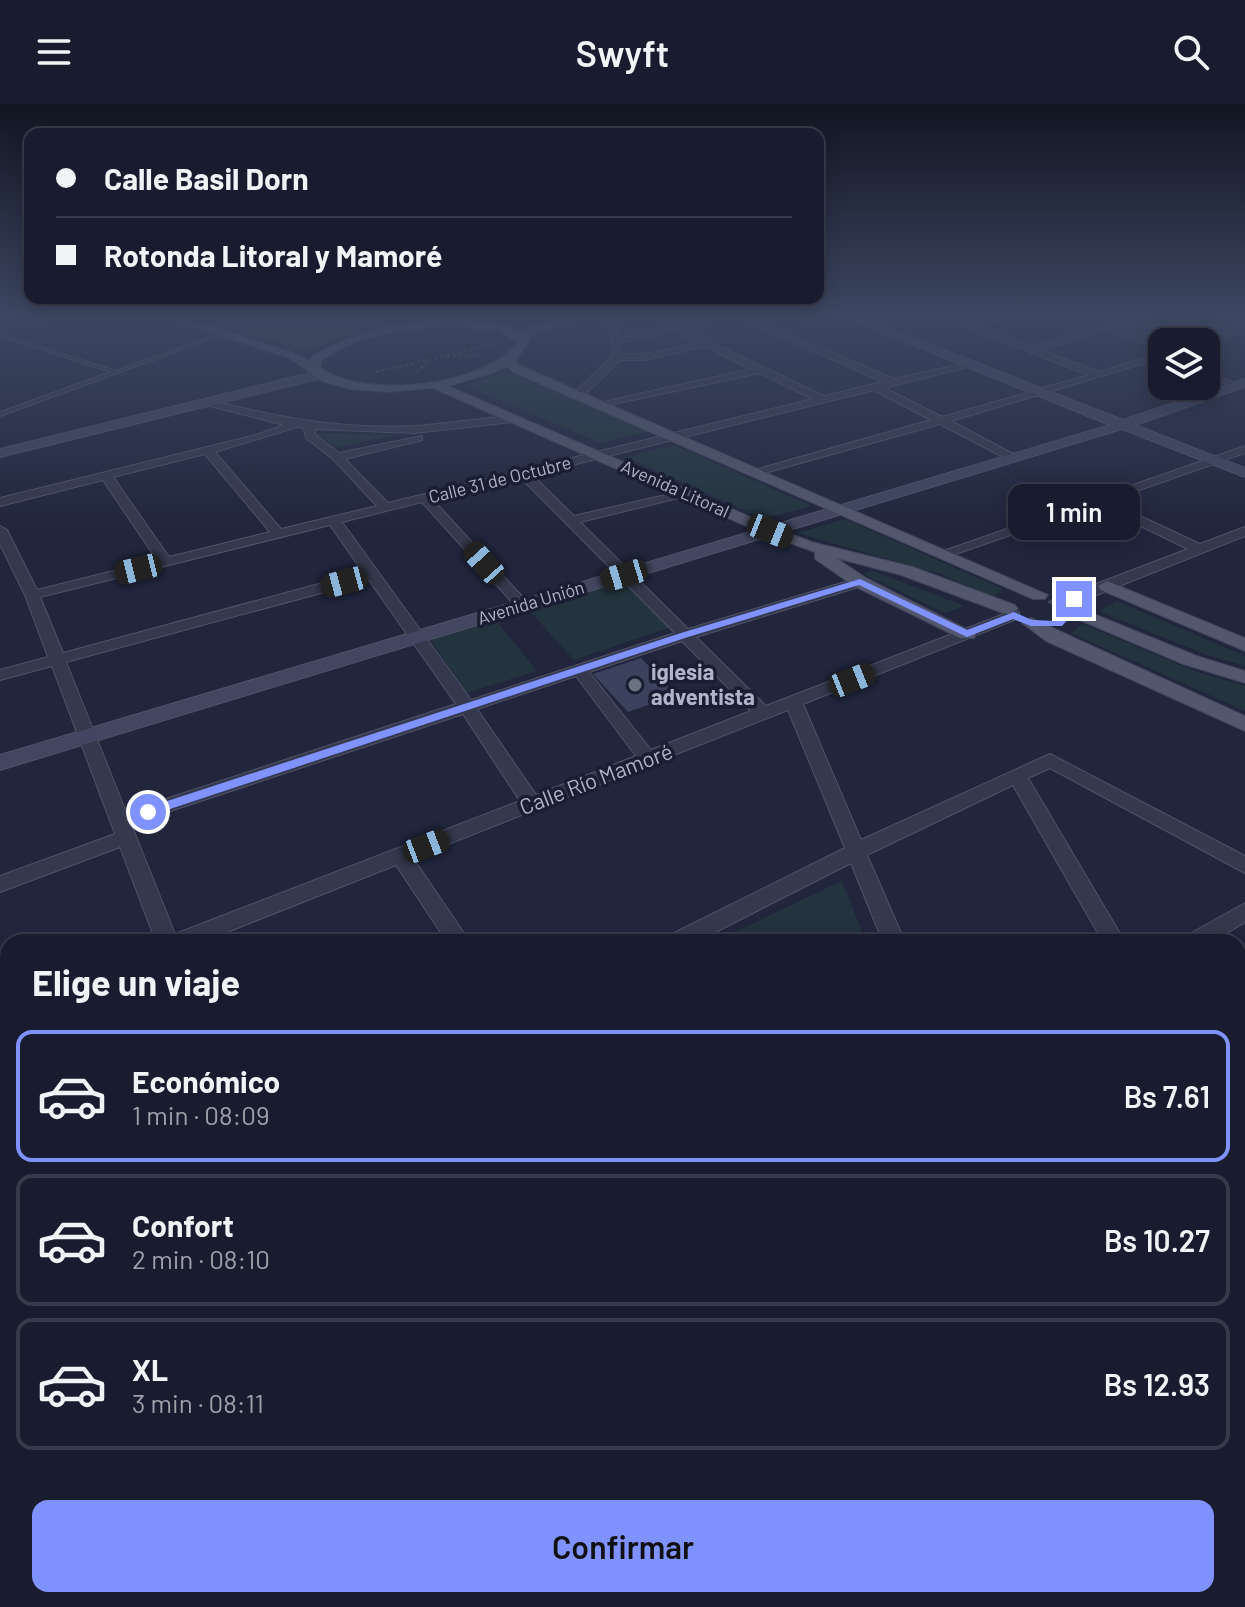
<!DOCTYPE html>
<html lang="es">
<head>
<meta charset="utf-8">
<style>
  :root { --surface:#191c2e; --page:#26293a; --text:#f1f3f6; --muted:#9fa1aa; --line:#373a4a; --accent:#7f92ff }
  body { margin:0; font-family:Barlow,sans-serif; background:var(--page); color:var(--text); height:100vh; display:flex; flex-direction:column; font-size:30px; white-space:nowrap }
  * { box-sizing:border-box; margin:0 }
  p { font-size:26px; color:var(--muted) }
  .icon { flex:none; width:44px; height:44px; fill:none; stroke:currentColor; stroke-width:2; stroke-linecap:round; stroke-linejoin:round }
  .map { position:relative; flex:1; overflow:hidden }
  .side { position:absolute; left:0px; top:830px; width:1246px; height:674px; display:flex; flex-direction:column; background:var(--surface); border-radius:24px 24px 0 0; box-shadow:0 4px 20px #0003,0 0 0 2px var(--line) }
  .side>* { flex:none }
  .banner { position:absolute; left:24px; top:24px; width:800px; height:176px; border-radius:16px; box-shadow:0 4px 20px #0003,0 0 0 2px var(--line); display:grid; align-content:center; height:176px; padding:0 32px; background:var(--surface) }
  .fabs { position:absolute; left:1148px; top:224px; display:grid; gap:16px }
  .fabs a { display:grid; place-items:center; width:72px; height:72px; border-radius:16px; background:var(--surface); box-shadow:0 4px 20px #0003,0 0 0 2px var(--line); font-size:40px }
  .end { position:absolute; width:36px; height:36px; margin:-18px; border:10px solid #7f92ff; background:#fff; box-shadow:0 0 0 4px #fff }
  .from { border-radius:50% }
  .bubble { position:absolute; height:56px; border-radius:16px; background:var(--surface); box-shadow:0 4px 20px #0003,0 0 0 2px var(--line); font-size:26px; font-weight:600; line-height:56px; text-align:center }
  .car { position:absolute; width:24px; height:48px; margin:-24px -12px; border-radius:10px; box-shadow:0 0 6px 2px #0007; background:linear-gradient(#222 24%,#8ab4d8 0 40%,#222 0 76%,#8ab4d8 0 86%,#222 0) }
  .banner b { display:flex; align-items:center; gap:28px; height:76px; font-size:30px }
  .banner b+b { border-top:2px solid var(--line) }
  .banner i { width:20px; height:20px; background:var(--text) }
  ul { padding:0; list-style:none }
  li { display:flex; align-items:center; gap:24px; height:132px; margin:0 16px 12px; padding:0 16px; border:4px solid var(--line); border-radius:16px }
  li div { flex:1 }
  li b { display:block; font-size:30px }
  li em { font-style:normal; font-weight:600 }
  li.active { border-color:var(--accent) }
  li>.icon { width:72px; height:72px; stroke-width:1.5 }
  h2 { padding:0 32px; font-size:36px; line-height:96px }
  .button { display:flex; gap:16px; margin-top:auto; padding:16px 32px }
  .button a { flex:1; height:92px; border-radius:16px; background:var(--accent); color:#111; font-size:32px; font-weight:600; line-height:92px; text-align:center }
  header { display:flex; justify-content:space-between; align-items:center; height:104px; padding:0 32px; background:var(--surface); font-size:36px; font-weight:600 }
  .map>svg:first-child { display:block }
  .green { fill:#23343e }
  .building { fill:#3c415e }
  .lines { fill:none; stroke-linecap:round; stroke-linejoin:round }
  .lane-casing { stroke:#505368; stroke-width:2 }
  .street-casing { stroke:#505368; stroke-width:2 }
  .secondary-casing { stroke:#505368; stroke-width:2 }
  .primary-casing { stroke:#3e4256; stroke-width:2 }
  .path { stroke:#3d5058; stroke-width:2; stroke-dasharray:3 3; stroke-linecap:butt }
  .lane { fill:#35394d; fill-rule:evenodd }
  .street { fill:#35394d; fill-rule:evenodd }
  .secondary { fill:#424660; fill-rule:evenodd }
  .primary { fill:#52576d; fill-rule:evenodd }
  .route { fill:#7f92ff }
  .worship-dot { fill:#6b7280; stroke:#1a1e32; stroke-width:3 }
  .labels { text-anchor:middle; stroke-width:7; stroke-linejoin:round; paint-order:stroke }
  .far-street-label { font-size:18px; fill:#b0b3c9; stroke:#1a1e32 }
  .poi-label { font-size:22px; font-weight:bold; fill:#b0b3c9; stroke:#1a1e32; text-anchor:start }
  .street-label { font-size:22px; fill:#b0b3c9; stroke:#1a1e32 }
</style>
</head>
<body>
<header><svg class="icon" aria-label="menu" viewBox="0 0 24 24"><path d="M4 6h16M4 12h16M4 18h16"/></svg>Swyft<svg class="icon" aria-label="search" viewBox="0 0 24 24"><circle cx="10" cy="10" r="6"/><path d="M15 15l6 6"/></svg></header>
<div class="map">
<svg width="1245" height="1503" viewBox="0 0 1245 1503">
  <rect width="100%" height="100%" fill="#21263d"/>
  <!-- green -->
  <path class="green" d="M195,213h166l24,7 -25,6 -54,22z
    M1156,213h39l42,13 -42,12 -33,1 -44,-14z
    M507,267l143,61 -50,11 -136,-58z
    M313,329l86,1 -63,14z
    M674,341l138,61 -49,13 -137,-62z
    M845,415l158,70 -11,8 -51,-23 -144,-41z
    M871,466l94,36 -20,7 -82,-39z
    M619,474l52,49 -97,33 -48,-53z
    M1117,497l128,55v10l-38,-11 -108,-44z
    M495,515l42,52 -70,22 -38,-55z
    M1083,520l111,47 51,15v25l-174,-78z
    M842,777l24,61h-151l126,-61z"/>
  <!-- building -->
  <path class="building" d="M1172,220l37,11 -20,7h-19l-28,-9z
    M641,554l36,37 -49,17 -35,-38z"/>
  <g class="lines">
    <defs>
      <path id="lane" d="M220,229l4,1 -224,82v-4l111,-40 -111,-36v-2l116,37z
        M1206,269l34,12 1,1 -5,1 -30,-10z"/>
      <path id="street" d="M597,213h10l10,8 3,13 84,-21h17l-39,11 142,68 59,-14 -146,-65h12l145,62 77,-17v4l-86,22 57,29 147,-42 -151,-58c11,0 22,7 32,7 13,0 26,-7 39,-7l-31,10 54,20 99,-30h15l-29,10 45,16v6l-55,-19 -66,20 58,22 63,-20v6l-211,63 66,35v4h-8l-69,-36 -183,51 -6,-4 180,-51 -57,-30 -342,85 42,41 113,-26v6l-107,26 108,107 167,-50h10v6l-169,52 70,69 243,-94h10v6l-216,86 58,136 189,-86 195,102v17l-195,-105 -22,10 97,164h-22l-90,-157 -146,70 38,87h-22l-32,-79 -155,79h-31l3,-6 177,-88 -57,-138 -375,148 57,84h-23l-51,-77 -194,77h-46l-36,-95 -120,45v-16l115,-42 -63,-168 -52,14v-10l48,-13 -23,-62 -25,-51v-18l7,4 30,60 120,-30 -54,-80 -103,26v-8l256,-63 28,-10 -82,-21 -1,-2 5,-3c69,18 136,31 208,27 33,-2 66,-8 99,-10l5,3 -5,3 -99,11 -99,-4v6l24,18 83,-17v4l-77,19 43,44 425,-104 -53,-26 -161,34v-4l152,-34 -46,-23 -60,14h-25l-38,37h-8v-4l38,-37 -2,-28zM673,226l24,13 -52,11h-24l-1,-11zM297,323l7,1 2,10 27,21 44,47 -96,23 -66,-77zM205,350l65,78 -101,25 -56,-80zM521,374l154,155 -204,67 -129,-178 80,-20 96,107h10v-6l-95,-103zM330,421l33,47 -300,81 -23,-56zM369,476l87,124 -330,108 -60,-150zM682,537l69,70 -100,39 -62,-78zM576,572l60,80 -100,39 -59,-86zM463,610l57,87 -345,133 -44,-110z
        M1202,213h14l29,9v6l-39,12 -8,-2 37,-13z
        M1245,342v7l-137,48 92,43 45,-17v9l-166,66 -23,4 -7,-4 139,-53 -91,-44 -150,52 -12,-3z
        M1245,799v19l-33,20h-29l3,-6z
        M1238,1028l7,3v35l-7,-3z
        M1245,1228v33l-7,3v-33z
        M8,1326v33l-8,3v-33z
        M301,1496h43l-3,7h-43z
        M416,1496h36l3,7h-36z
        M941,1496h41l-3,7h-41z"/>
      <path id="secondary" d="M844,213h16l263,103 122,-41v8l-110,38 110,43v9l-123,-48 -1122,341v-15l1110,-330z
        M318,267l6,4 -2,3 -322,79v-8z"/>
      <path id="primary" d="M164,213h17l116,37 13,7 3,-5c46,-30 159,-55 208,-23 20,-12 41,-16 64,-16l-44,13 -14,9 2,3 -14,19 6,5 527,229 -3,4h-12l-520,-227 -6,-6 -14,7 -45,13 328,142 36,14 101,25 102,38 3,4 -9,5 -6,-1 -102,-38 -65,-17 30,20 110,56 -2,4h-14l-106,-52 -39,-27v-7l-51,-18 -331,-146 -46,4 -37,-3 -26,-7 -35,-24zM455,222l43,4 19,12c-31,45 -155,58 -197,25l2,-7c41,-27 85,-32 133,-34z
        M1107,477l138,57v13l-144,-61 -3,-4z
        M1062,497l135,55 48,15v12l-62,-19 -127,-54 -3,-4 3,-4z
        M1031,514l214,98v15l-199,-90 -24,-18z"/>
    </defs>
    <!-- lane casing -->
    <use href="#lane" class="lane-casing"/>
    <!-- street casing -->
    <use href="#street" class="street-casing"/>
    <!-- secondary casing -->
    <use href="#secondary" class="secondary-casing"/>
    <!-- primary casing -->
    <use href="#primary" class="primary-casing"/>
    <!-- path -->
    <path class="path" d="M447,253l32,-2
      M376,268l120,-28
      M417,268l14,-13"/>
    <!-- lane -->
    <use href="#lane" class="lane"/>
    <!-- street -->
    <use href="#street" class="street"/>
    <!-- secondary -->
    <use href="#secondary" class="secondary"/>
    <!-- primary -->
    <use href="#primary" class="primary"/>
  </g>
  <!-- sky -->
  <linearGradient id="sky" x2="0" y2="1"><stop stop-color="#121522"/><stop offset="0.5" stop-color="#3d4762"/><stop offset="1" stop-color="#3d4762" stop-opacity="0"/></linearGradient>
  <rect width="1245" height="424" fill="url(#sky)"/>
  <!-- route -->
  <path class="route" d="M860,475l107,51 47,-18 18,8 24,1 5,-9 -8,-12 21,-3 4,2 -15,5 8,12 -9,10h-31l-18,-7 -46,18 -108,-52 -171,52 -536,178h-9l-1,-3 1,-3 538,-176z"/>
  <!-- markers -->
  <circle class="worship-dot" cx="635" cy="581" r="8"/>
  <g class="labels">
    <!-- far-street labels -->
    <g class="far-street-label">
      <text transform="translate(500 376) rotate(-14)" y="6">Calle 31 de Octubre</text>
      <text transform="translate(675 385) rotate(24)" y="6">Avenida Litoral</text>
      <text transform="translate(531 499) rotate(-17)" y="6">Avenida Unión</text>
    </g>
    <!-- poi labels -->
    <g class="poi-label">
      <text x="651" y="576">iglesia<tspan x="651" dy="25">adventista</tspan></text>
    </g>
    <!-- street labels -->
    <g class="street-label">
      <text transform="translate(596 675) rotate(-21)" y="8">Calle Río Mamoré</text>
    </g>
  </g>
</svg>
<div class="fabs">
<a><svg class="icon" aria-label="layers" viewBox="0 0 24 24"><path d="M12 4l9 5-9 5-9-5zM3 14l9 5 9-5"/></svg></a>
</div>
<i class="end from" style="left:148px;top:708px"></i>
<i class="end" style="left:1074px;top:495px"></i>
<div class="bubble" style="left:1008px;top:380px;width:132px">1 min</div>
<i class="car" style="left:770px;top:427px;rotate:112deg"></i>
<i class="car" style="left:484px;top:459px;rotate:318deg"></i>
<i class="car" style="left:138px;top:465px;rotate:256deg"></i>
<i class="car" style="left:624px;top:471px;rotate:253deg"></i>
<i class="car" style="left:344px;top:478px;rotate:255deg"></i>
<i class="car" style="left:852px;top:576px;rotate:68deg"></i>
<i class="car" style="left:426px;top:742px;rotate:69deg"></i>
<div class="banner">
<b><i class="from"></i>Calle Basil Dorn</b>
<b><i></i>Rotonda Litoral y Mamoré</b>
</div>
<section class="side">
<h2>Elige un viaje</h2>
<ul>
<li class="active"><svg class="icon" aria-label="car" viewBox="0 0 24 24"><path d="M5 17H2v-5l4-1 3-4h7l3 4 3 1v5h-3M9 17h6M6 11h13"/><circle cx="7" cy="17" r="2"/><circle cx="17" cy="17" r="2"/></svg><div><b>Económico</b><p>1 min · 08:09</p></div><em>Bs 7.61</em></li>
<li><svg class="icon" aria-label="car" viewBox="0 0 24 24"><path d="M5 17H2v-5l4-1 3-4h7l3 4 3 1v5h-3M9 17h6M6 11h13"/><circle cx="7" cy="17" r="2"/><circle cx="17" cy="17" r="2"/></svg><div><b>Confort</b><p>2 min · 08:10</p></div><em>Bs 10.27</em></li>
<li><svg class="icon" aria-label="car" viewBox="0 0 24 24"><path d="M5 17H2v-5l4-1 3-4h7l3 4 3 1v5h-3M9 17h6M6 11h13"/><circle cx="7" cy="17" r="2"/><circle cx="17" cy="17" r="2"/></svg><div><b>XL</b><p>3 min · 08:11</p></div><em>Bs 12.93</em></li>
</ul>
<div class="button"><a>Confirmar</a></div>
</section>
</div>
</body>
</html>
